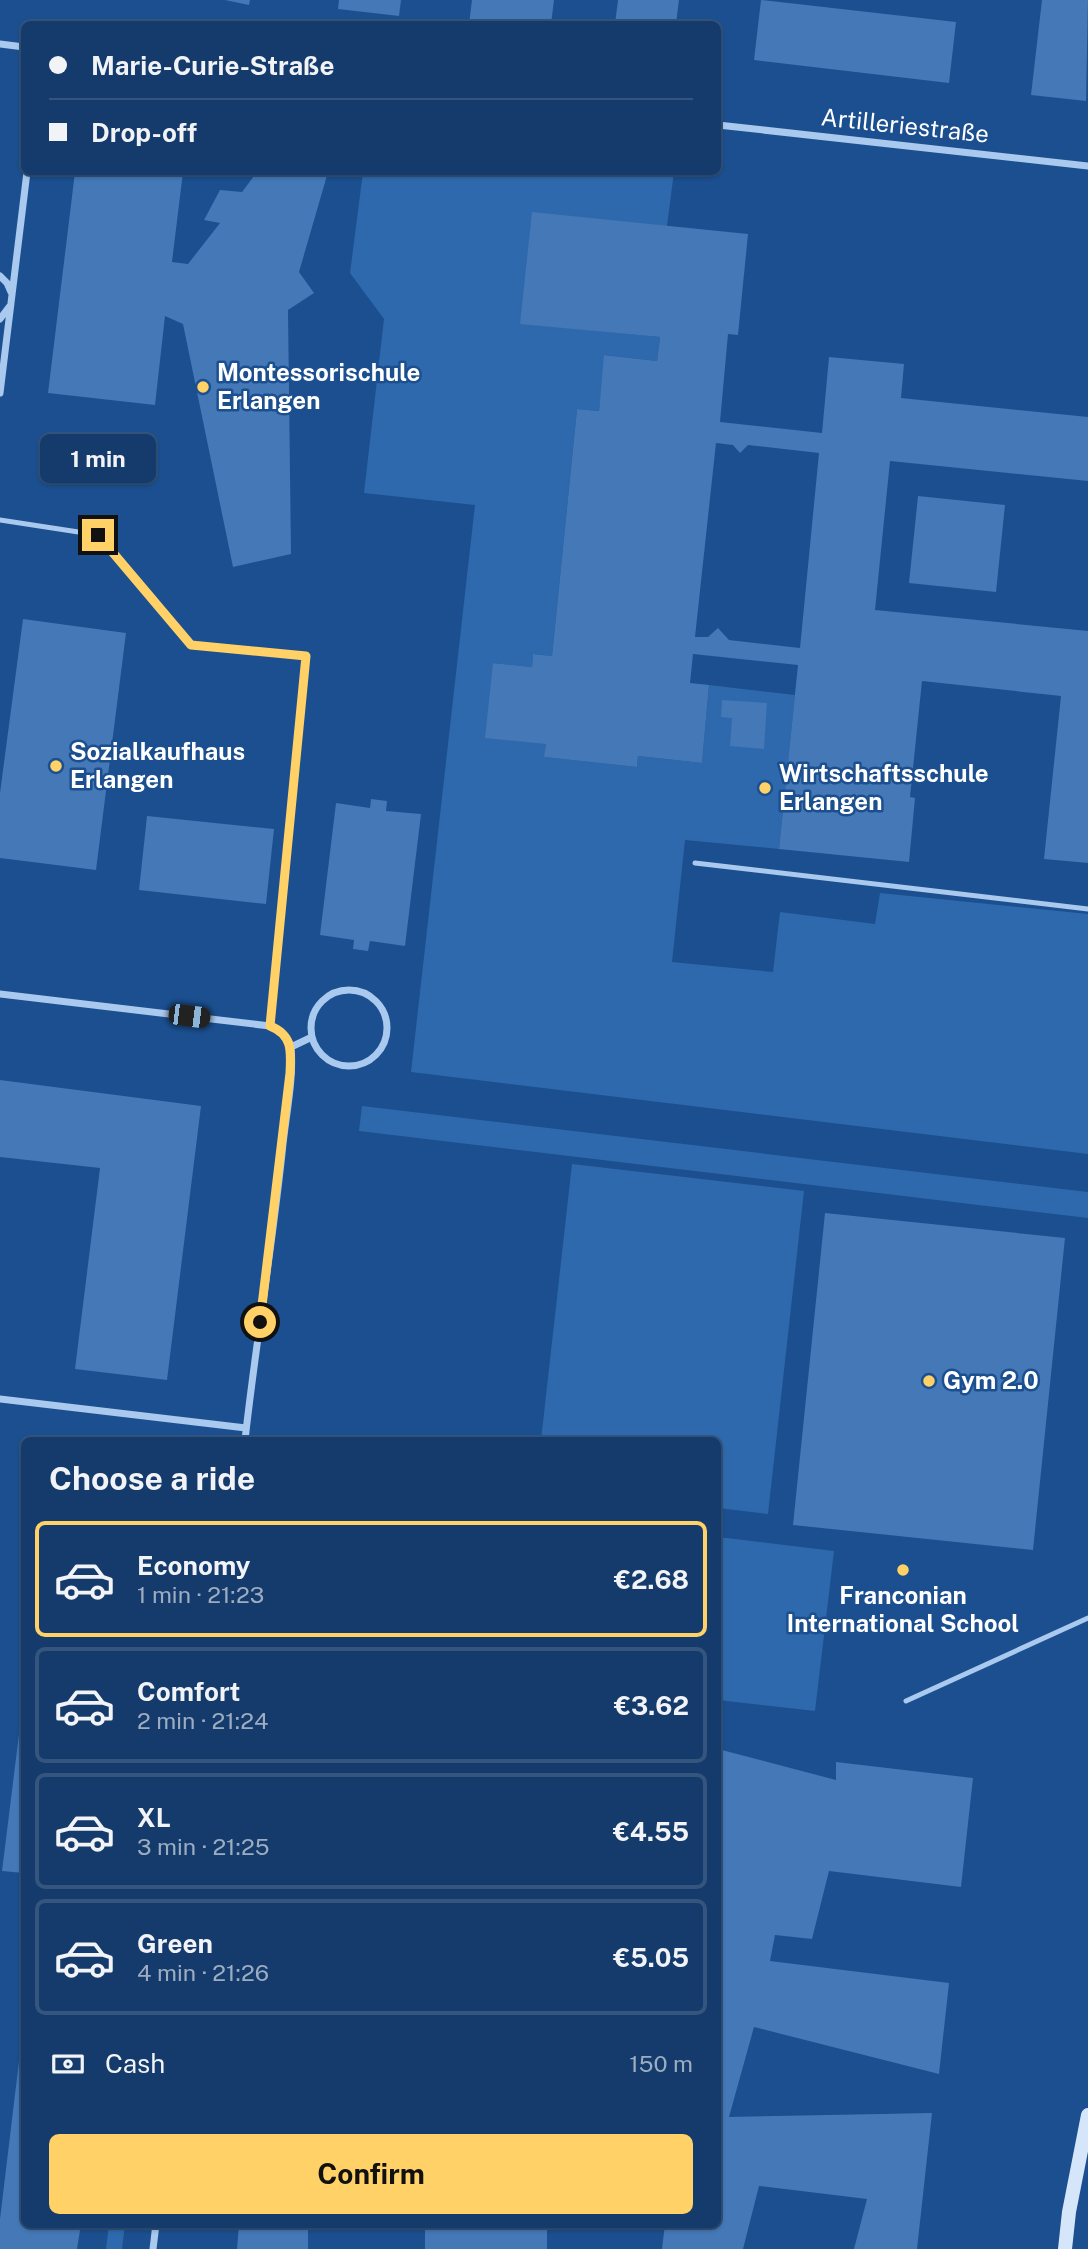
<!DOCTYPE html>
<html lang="en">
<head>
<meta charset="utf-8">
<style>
  :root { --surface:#143b6b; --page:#214673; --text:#f1f3f6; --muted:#9dadc1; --line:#33557e; --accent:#ffd166 }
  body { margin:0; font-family:"Public Sans",sans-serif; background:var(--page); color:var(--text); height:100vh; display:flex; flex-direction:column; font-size:26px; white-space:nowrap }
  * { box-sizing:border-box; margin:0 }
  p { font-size:23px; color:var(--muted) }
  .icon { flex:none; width:38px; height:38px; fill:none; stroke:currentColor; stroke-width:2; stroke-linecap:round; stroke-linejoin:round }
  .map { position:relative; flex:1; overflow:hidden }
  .drawer { position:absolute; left:21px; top:1437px; width:700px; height:791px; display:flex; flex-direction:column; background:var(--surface); border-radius:10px; box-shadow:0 2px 5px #0004,0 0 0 2px var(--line) }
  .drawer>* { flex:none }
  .hud { position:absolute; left:21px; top:21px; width:700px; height:154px; border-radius:10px; box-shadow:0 2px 5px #0004,0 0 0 2px var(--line); display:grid; align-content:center; height:154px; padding:0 28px; background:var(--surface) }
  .end { position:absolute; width:32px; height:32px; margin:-16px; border:9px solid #ffd166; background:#111; box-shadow:0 0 0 4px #111 }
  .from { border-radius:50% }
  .bubble { position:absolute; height:49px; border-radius:10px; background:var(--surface); box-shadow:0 2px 5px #0004,0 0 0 2px var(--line); font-size:23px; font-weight:700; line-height:49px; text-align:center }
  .car { position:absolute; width:21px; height:42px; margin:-21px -10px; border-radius:9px; box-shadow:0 0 5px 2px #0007; background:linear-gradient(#222 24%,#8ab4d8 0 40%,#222 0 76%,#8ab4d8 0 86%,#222 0) }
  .hud b { display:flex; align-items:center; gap:24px; height:66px; font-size:26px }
  .hud b+b { border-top:2px solid var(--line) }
  .hud i { width:18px; height:18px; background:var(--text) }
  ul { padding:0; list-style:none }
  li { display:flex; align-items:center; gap:21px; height:116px; margin:0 14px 10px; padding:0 14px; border:4px solid var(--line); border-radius:10px }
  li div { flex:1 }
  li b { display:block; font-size:26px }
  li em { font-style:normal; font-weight:700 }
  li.on { border-color:var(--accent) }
  li>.icon { width:63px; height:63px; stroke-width:1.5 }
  h2 { padding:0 28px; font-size:32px; line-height:84px }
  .pay { display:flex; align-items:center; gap:18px; height:77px; padding:0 28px; font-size:26px }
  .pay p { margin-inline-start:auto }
  .action { display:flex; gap:14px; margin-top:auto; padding:14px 28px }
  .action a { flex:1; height:80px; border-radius:10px; background:var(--accent); color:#111; font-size:28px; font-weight:700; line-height:80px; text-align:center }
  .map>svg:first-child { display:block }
  .green { fill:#2e69ad }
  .building { fill:#4478b7; fill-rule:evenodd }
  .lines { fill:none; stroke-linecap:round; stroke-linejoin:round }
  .lane { stroke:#a9c9ee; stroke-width:5 }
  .street { stroke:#a9c9ee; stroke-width:7 }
  .secondary { stroke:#d6e6fa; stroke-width:14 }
  .route { stroke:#ffd166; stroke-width:9 }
  .poi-dot { fill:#ffd166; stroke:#1b4f8f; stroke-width:2.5 }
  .labels { text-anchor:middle; stroke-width:5; stroke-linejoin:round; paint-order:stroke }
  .street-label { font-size:24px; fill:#fff; stroke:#1b4f8f }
  .poi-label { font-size:24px; font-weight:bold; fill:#fff; stroke:#1b4f8f; text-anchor:start }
</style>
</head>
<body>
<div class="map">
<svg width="1088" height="2249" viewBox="0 0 1088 2249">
  <rect width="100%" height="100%" fill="#1b4f8f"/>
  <!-- green -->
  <path class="green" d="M363,172h311l-7,54 -146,97 139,14 -3,24 -52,-6 -6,56 -22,-2 -25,247 -19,-2 -1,13 -39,-4 53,81 -1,13 92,10 1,-11 64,7 7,-78 86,10 -16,154 -94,-9 -13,122 101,10 7,-60 95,12 5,-31 208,21v240l-677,-82 64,-567 -111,-12 20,-174 -34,-46z
    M362,1106l726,86v26l-729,-87z
    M572,1164l232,27 -36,323 -50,-6v-68h-177z
    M718,1537l116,14 -19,160 -97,-11z
    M109,2224h16l-3,25h-16z"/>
  <!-- building -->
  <path class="building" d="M225,0h25l-1,5z
    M339,0h62l-2,16 -61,-7z
    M472,0h82l-3,24h-82z
    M618,0h61l-3,24h-61z
    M761,0l195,22 -7,61 -195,-23z
    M1042,0h46l-2,101 -55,-6z
    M75,172h108l-11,90 16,2 32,-41 -16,-3 16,-30 22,2 15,-20h71l-29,100 15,21 -26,17 3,244 -58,13 -50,-243 -18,-8 -10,89 -107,-12z
    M532,212l216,22 -10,101 -10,-1 -8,88 102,11 7,-76 75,7 -3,34 187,19v64l-198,-20 -15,149 213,21v232l-44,-4 17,-163 -139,-15 -12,116 5,1 -6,64 -130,-13 19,-184 -105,-11 -3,29 19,2 -7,78 -64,-7 -1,11 -93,-10 2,-13 -61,-6 8,-75 39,4 1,-13 19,2 25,-247 22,2 5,-56 53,6 3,-24 -140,-13zM716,443l17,2 7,8 8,-8 71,8 -19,195 -71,-8 -11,-12 -10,9h-13z
    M918,496l87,9 -9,87 -87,-9z
    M23,619l103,14 -30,237 -96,-12v-65z
    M722,700l45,3 -3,46 -34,-3 2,-28 -11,-1z
    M371,799l16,2 -1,10 35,3 -16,132 -35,-5 -2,10 -15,-2 1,-9 -34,-5 16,-132 34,5z
    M147,816l127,13 -8,75 -127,-14z
    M0,1080l201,26 -34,274 -92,-11 25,-201 -100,-11z
    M825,1213l240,25 -32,312 -240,-25z
    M55,1435l28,4v1h-28z
    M23,1702h1v171l-22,-2z
    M718,1749l118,31v-18l137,16 -12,109 -132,-16 -17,68 -37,-4 -5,26 179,22 -10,91 -185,-47 -25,90 203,-4 -15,136h-63l13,-50 -108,-13 -16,63h-81l3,-25h53z
    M23,2028l1,196h57l-4,25h-77v-30z
    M239,2224h69v25h-71z
    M425,2224h122v25h-122z"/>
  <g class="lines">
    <!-- lane -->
    <path class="lane" d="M0,520l98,15 93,109 115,12 -36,370
      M695,863l393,46
      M906,1701l182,-83"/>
    <!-- street -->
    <path class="street" d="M0,44l24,3
      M718,125l370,41
      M0,276l7,7 4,9
      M0,319l9,-12
      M0,393l27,-221
      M311 1028a38 38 0 1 1 76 0a38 38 0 1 1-76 0Z
      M0,994l270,32c10,4 19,10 21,22 3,29 -5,67 -8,96 -10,99 -27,197 -38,296
      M291,1047l21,-10
      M0,1399l246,29
      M153,2249l3,-25"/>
    <!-- secondary -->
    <path class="secondary" d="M1065,2249l4,-37 19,-97"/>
  </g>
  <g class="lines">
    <!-- route -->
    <path class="route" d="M98,535l93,110 115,11 -36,370c23,9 21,26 20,47l-30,249"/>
  </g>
  <!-- markers -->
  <g class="poi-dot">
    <circle cx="203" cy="387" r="7"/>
    <circle cx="56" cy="766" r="7"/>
    <circle cx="765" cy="788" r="7"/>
    <circle cx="929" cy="1381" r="7"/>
    <circle cx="903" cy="1570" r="7"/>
  </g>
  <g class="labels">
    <!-- street labels -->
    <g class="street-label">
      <text transform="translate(905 126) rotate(6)" y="8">Artilleriestraße</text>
    </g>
    <!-- poi labels -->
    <g class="poi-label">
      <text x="217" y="381">Montessorischule<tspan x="217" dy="28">Erlangen</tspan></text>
      <text x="70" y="760">Sozialkaufhaus<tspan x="70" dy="28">Erlangen</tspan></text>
      <text x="779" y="782">Wirtschaftsschule<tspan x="779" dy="28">Erlangen</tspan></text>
      <text x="943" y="1389">Gym 2.0</text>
      <text x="903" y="1604" text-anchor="middle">Franconian<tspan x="903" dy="28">International School</tspan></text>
    </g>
  </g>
</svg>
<i class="end from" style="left:260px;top:1322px"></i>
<i class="end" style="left:98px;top:535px"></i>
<div class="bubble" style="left:40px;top:434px;width:116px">1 min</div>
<i class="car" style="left:189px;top:1016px;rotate:97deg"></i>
<div class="hud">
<b><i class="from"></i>Marie-Curie-Straße</b>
<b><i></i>Drop-off</b>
</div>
<section class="drawer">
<h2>Choose a ride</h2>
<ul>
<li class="on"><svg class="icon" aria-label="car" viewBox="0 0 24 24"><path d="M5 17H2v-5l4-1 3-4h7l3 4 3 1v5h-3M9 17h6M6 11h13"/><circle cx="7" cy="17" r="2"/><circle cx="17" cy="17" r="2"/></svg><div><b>Economy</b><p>1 min · 21:23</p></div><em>€2.68</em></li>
<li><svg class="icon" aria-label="car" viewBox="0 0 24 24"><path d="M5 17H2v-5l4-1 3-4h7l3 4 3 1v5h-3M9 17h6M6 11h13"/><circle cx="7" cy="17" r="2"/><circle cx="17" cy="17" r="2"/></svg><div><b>Comfort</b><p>2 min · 21:24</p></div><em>€3.62</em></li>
<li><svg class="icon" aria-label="car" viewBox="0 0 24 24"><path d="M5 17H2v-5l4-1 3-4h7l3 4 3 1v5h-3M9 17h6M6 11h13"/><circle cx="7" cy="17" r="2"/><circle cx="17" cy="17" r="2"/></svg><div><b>XL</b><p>3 min · 21:25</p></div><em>€4.55</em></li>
<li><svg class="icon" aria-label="car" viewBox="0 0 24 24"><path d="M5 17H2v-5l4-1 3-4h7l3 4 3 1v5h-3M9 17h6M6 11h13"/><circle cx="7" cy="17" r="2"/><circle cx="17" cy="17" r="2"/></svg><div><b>Green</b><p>4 min · 21:26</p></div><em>€5.05</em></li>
</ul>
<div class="pay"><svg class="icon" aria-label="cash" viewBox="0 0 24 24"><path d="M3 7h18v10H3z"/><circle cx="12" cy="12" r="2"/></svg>Cash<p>150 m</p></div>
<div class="action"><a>Confirm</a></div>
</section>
</div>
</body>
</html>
